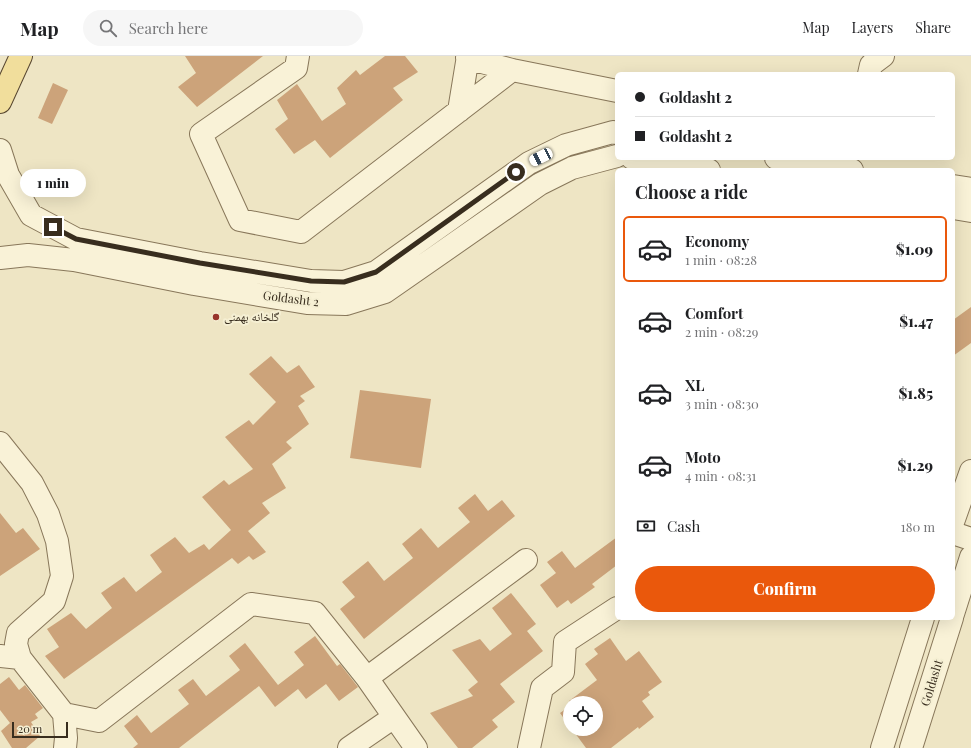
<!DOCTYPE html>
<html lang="en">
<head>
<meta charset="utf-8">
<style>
  :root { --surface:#fff; --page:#f6f6f6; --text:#202124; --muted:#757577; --line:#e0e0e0; --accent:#ea580c }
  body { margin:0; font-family:"Playfair Display","Noto Naskh Arabic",serif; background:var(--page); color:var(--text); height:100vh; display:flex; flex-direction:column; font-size:15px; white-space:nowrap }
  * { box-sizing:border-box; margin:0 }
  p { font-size:13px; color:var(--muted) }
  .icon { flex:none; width:22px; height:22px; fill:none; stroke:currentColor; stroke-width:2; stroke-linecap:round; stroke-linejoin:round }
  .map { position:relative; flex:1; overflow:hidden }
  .panel { position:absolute; left:615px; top:112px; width:340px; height:452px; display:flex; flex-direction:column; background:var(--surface); border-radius:6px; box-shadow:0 4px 16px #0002 }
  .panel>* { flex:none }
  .top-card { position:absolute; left:615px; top:16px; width:340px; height:88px; border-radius:6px; box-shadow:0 4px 16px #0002; display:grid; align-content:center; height:88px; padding:0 20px; background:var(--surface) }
  .controls { position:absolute; left:563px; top:640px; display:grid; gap:8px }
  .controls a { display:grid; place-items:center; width:40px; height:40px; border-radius:50%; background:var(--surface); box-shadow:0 4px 16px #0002; font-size:20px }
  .scale { position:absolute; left:12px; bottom:10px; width:56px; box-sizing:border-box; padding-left:4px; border:2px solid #382d1e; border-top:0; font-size:11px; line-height:14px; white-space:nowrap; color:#382d1e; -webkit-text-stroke:3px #f5efd3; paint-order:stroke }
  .end { position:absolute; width:18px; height:18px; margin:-9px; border:5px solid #382d1e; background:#fff; box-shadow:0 0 0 2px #fff }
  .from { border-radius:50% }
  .bubble { position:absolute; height:28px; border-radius:14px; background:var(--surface); box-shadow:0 4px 16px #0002; font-size:13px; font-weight:800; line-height:28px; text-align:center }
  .car { position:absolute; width:12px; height:24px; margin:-12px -6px; border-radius:5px; box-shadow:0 0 3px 1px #0007; background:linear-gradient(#fff 24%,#345 0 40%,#fff 0 76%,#345 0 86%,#fff 0) }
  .top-card b { display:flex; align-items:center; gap:14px; height:38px; font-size:15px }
  .top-card b+b { border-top:1px solid var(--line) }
  .top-card i { width:10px; height:10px; background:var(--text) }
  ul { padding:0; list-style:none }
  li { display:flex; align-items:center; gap:12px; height:66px; margin:0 8px 6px; padding:0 12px; border:2px solid transparent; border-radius:6px }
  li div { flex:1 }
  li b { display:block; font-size:15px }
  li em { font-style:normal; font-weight:800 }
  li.active { border-color:var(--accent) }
  li>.icon { width:36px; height:36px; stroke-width:1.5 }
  h2 { padding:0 20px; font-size:18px; line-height:48px }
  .pay { display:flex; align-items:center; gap:10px; height:44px; padding:0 20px; font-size:15px }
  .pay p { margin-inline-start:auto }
  .primary-button { display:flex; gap:8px; margin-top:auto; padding:8px 20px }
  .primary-button a { flex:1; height:46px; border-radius:24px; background:var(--accent); color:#fff; font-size:16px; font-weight:800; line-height:46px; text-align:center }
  header { display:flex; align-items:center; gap:24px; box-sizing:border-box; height:56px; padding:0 20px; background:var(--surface); border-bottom:1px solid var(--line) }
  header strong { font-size:19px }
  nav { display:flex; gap:22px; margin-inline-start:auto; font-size:14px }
  .search { width:280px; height:36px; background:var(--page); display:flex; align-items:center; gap:10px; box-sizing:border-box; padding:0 14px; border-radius:22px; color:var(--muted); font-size:15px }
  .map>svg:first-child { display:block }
  .building { fill:#cca37a }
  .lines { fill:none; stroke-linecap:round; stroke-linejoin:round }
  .minor-casing { stroke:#88775a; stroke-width:24 }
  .primary-casing { stroke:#56452f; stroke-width:24 }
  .minor { stroke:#f9f2d7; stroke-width:22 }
  .primary { stroke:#f1de9c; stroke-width:22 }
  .route { stroke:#382d1e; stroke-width:5 }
  .poi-dot { fill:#97342b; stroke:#f5efd3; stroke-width:1.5 }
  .labels { text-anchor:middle; stroke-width:4; stroke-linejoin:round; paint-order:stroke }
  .street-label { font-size:12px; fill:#382d1e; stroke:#f5efd3 }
  .poi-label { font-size:12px; fill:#382d1e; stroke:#f5efd3; text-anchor:start }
</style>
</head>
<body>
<header>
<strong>Map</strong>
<div class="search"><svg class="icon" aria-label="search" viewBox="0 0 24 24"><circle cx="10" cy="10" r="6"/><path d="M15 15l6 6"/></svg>Search here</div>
<nav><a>Map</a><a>Layers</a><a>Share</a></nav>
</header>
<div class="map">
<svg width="971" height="692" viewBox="0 0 971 692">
  <rect width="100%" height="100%" fill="#eee5c4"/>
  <!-- building -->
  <path class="building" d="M185,0h78l-66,51 -19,-20 18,-14z
    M385,0h20l13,16 -25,16 10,12 -73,58 -15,-18 -21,14 -19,-25 13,-10 -11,-19 20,-16 25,37 24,-17 -9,-16 19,-18 4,5z
    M53,27l15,7 -16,34 -14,-6z
    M971,251v36l-18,13v-36z
    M271,300l16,17 12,-8 16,22 -15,9 5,5 -7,5 11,18 -23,18 6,6 -20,16 14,24 -24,15 8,10 -22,18 18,21 -13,8 -4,-4 -11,8 -6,-6 -168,121 -19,-23 14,-9 -12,-18 24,-16 15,16 26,-21 -11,-15 23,-16 12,15 26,-20 -12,-17 25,-18 14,16 15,-9 5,6 22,-20 -29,-33 22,-17 5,5 24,-16 -28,-32 24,-17 4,5 23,-23 -27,-28z
    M360,334l71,9 -10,69 -71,-10z
    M475,438l13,17 14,-11 13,16 -151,123 -24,-30 15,-12 -13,-15 26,-21 16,20 29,-23 -11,-14 19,-16 17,20 32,-26 -12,-14z
    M0,457l16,20 7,-5 17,21 -40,27z
    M617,481v28l-25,19 3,3 -24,17 -3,-4 -11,8 -17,-23 16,-12 -9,-11 15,-11 13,17z
    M511,537l25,31 -9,7 16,20 -43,33 15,18 -23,18 6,7 -26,21h-14l-28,-35 43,-17 -5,-6 10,-8 -26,-32 28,-11 10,12 22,-17 -20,-26z
    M315,580l22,30 3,-2 18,23 -19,14 -13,-17 -20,15 -8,-10 -23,18 -16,-21 -80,62h-46l5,-4 -14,-18 13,-11 14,18 38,-29 -11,-14 15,-11 13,17 34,-26 -11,-14 16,-13 33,42 26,-20 -10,-13z
    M610,582l16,23 13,-10 23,31 -14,10 2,3 -8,6 12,16 -15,12 -1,-2 -27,21h-25l-14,-19h24v-26h-26l-1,-2 28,-21 -12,-16 13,-10 -4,-5z
    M9,621l10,13 6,-5 18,23 -8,6 3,4 -7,4 9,14 -14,12h-14l-11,-17 9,-8 -10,-13v-26z
    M570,650v21l-10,-14z"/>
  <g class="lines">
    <defs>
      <path id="minor" d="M298,0l-2,12 -95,66 39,86 61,12 211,-162
        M467,2l45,12 105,21
        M869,18l2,-9 12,-9
        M459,55l9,-55
        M0,94l8,25 23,40 45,24 124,24 111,18 33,1 32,-10 153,-109 37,-18 47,-13 4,1
        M632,102l77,12
        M776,102l76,12
        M953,130l18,3
        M953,152l18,3
        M0,202l28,-3 46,5 120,24 113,19 39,1 39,-12 155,-108 32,-16 45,-12
        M0,387l32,40 16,31 9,27 5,35 -8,25 -36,32 -2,11 4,14
        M953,466l18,-51
        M953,477l18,6
        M953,558l18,-57
        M0,600l20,2 44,56 2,24 -1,10
        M367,622l159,-118
        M64,658l35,7 152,-117 64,9 52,65 49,70
        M349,692l45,-31
        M529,692l13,-60 21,-16 2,-30 52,-34
        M882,692l41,-130
        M911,692l41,-130"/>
      <path id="primary" d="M0,46l21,-46"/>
    </defs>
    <!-- minor casing -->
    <use href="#minor" class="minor-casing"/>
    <!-- primary casing -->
    <use href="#primary" class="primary-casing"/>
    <!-- minor -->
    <use href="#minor" class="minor"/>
    <!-- primary -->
    <use href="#primary" class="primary"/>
  </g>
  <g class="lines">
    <!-- route -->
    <path class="route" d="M53,171l23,12 124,24 111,18 33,1 32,-10 140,-100"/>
  </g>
  <!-- markers -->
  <circle class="poi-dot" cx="216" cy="261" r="4"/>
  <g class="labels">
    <!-- street labels -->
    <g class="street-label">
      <text transform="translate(291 243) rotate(7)" y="4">Goldasht 2</text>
      <text transform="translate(932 627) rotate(-73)" y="4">Goldasht</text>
    </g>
    <!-- poi labels -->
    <g class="poi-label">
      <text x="224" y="265">گلخانه بهمنی</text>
    </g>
  </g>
</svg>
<div class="controls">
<a><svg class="icon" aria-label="locate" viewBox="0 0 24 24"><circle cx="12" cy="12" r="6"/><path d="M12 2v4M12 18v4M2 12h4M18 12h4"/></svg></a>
</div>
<div class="scale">20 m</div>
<i class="end from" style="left:516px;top:116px"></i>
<i class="end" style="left:53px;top:171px"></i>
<div class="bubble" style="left:20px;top:113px;width:66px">1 min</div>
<i class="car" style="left:541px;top:101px;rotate:244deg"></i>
<div class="top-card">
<b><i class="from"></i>Goldasht 2</b>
<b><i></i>Goldasht 2</b>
</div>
<section class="panel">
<h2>Choose a ride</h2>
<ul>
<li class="active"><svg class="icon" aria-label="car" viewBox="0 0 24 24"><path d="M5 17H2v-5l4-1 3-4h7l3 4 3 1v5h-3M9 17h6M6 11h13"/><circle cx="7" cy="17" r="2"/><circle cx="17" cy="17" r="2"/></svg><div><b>Economy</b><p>1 min · 08:28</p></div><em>$1.09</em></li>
<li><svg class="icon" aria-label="car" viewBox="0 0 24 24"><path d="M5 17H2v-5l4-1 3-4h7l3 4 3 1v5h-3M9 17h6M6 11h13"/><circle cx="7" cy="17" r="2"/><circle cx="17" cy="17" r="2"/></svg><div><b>Comfort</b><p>2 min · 08:29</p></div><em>$1.47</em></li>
<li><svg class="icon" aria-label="car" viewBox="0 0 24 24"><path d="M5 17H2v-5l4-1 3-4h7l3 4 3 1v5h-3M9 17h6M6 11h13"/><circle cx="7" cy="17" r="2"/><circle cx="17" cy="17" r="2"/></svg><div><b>XL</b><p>3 min · 08:30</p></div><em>$1.85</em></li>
<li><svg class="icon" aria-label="car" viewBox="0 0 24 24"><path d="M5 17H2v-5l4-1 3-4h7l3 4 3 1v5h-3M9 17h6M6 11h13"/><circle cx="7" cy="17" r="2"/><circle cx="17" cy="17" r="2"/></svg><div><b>Moto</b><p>4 min · 08:31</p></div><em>$1.29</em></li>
</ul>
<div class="pay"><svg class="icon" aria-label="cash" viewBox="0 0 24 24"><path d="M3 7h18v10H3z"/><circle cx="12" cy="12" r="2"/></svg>Cash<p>180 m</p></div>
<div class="primary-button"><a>Confirm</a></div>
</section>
</div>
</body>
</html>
